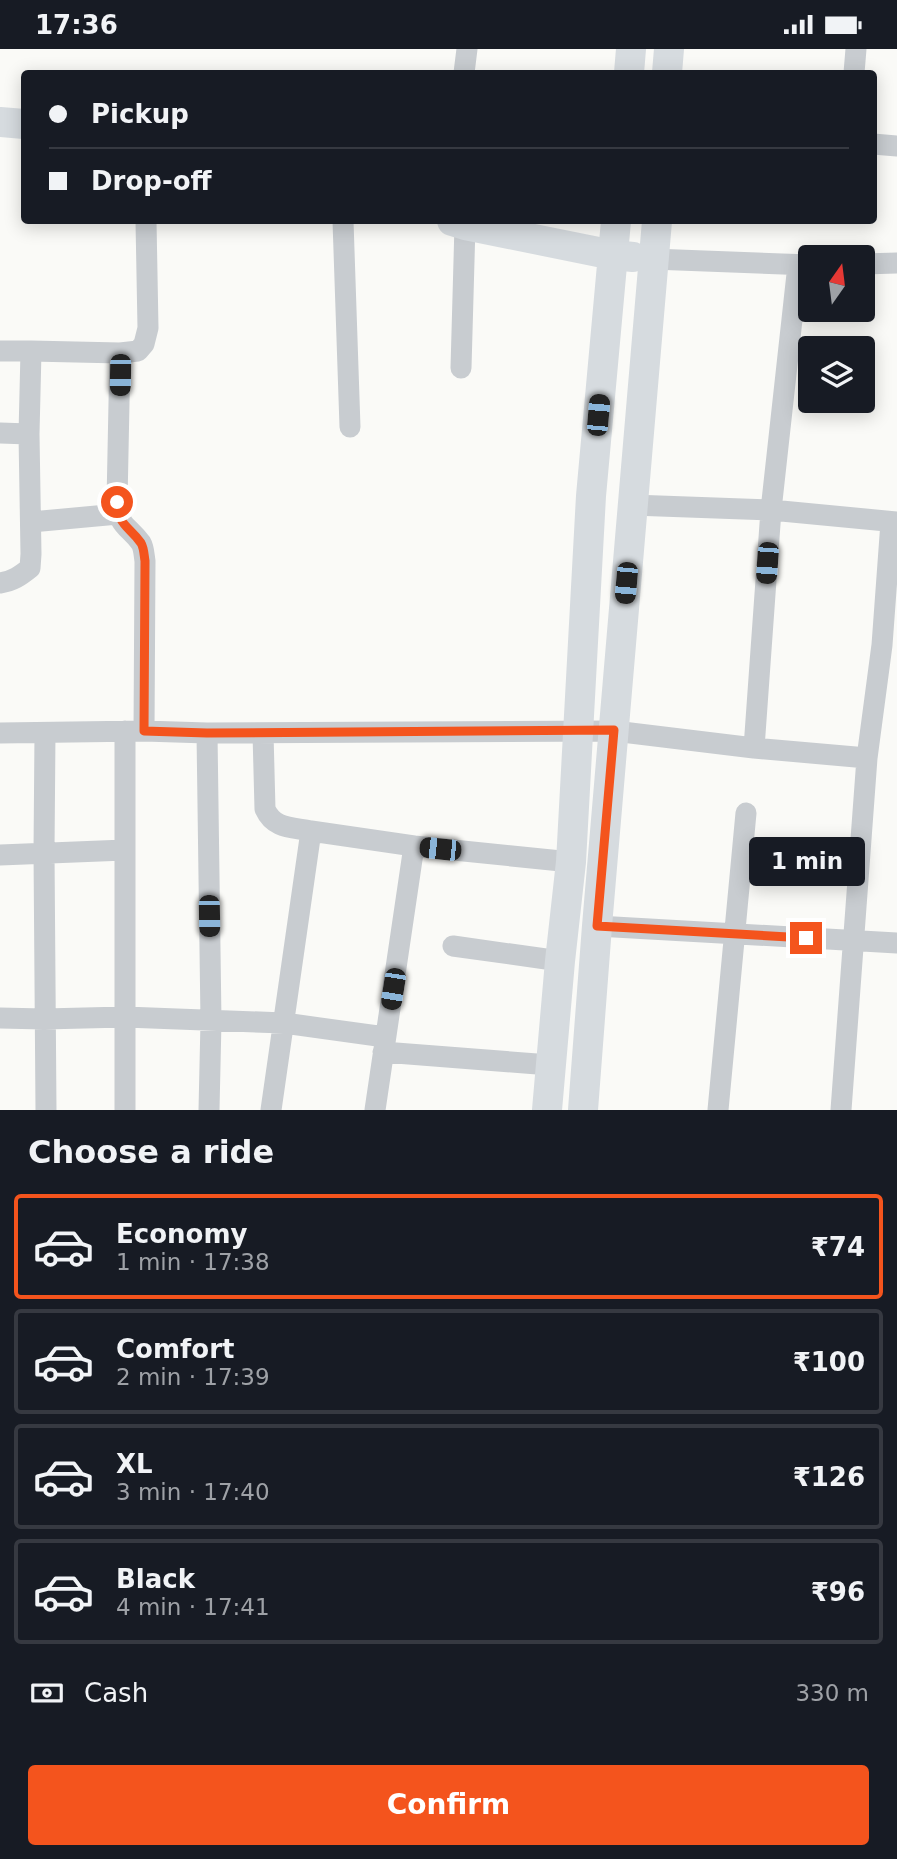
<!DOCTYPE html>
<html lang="en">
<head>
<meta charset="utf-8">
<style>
  :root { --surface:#171b24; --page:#242831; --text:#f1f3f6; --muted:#9ea1a6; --line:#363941; --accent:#f4541d }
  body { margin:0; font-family:"DejaVu Sans",sans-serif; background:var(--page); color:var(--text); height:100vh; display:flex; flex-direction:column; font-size:26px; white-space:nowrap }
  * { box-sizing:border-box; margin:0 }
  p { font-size:23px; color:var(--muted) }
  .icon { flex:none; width:38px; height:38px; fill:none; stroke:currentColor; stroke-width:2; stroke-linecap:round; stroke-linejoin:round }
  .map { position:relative; height:1061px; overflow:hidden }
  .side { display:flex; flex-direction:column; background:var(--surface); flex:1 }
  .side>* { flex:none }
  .guide { position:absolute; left:21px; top:21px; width:856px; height:154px; border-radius:7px; box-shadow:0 4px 18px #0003; display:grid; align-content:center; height:154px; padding:0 28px; background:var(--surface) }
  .needle { width:46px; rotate:14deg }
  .controls { position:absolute; left:798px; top:196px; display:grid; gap:14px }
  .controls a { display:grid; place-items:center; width:77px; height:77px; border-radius:7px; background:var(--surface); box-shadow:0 4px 18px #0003; font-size:35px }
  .end { position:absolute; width:32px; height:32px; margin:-16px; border:9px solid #f4541d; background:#fff; box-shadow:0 0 0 4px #fff }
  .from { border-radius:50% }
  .bubble { position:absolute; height:49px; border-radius:7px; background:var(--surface); box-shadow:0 4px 18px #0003; font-size:23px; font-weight:700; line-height:49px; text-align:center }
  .car { position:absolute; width:21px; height:42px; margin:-21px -10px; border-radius:9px; box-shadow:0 0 5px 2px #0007; background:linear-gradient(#222 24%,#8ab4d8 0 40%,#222 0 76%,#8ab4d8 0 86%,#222 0) }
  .guide b { display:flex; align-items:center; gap:24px; height:66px; font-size:26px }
  .guide b+b { border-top:2px solid var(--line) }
  .guide i { width:18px; height:18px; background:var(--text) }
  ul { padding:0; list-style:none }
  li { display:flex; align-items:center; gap:21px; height:105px; margin:0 14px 10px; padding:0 14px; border:4px solid var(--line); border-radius:7px }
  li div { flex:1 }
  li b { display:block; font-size:26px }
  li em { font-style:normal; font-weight:700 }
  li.selected { border-color:var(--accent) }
  li>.icon { width:63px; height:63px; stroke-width:1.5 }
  h2 { padding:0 28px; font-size:32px; line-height:84px }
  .pay { display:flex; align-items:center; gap:18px; height:77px; padding:0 28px; font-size:26px }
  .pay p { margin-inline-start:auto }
  .primary-button { display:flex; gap:14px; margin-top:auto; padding:14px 28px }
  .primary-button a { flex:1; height:80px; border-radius:7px; background:var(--accent); color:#fff; font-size:28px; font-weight:700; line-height:80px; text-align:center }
  .status { display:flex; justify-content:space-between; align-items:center; height:49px; padding:0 35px; background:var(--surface); direction:ltr }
  .status svg { height:19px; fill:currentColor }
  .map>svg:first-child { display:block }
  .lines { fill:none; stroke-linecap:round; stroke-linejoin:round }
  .street { stroke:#c8ccd0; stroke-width:21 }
  .secondary { stroke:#d6dbdf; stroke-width:30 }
  .route { stroke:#f4541d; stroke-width:9 }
</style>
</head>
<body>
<div class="status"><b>17:36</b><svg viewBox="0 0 49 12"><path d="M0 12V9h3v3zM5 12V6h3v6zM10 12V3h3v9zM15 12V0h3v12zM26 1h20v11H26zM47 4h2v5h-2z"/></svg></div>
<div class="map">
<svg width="897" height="1061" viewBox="0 0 897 1061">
  <rect width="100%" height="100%" fill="#fafaf7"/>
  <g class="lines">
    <!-- street -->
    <path class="street" d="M464,24l3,-24
      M854,24l2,-24
      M873,95l24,2
      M343,172l7,206
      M652,210l158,6
      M863,215l34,-1
      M0,302h31
      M120,304l-3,149c2,26 11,23 24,41 3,5 3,12 4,18l-1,170
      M461,319l4,-143
      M0,384l29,1
      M632,456l139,5 126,12
      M31,473l87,-8
      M0,534c13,-2 20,-7 30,-15l1,-14 -2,-120 2,-83 89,2 18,-2 6,-7 4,-16 -2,-107
      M125,682v379
      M0,684l144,-2 63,2 407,-2 140,17 113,10
      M45,684l-1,119 2,258
      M207,684l4,288 -2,89
      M263,684l2,76c9,20 26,18 46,22
      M754,699l17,-238 27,-245
      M0,806l125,-5
      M597,877l300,17
      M453,897l107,15
      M0,969l44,1 81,-2 159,6 101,14
      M383,1003l167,13
      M271,1061l40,-279 103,15 157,16
      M375,1061l39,-264
      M718,1061l28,-297
      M841,1061l26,-352 15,-113 9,-123"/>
    <!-- secondary -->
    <path class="secondary" d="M629,24l2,-24
      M667,24l2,-24
      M0,73l24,2
      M452,172l13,4 148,30 20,2
      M547,1061l13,-149 11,-99 20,-366 25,-275
      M583,1061l14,-184 60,-705"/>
  </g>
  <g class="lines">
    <!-- route -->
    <path class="route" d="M117,453c2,25 11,23 24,41 3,5 3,12 4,18l-1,170 63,2 407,-3 -17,196 209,12"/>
  </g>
</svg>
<div class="controls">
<a><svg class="needle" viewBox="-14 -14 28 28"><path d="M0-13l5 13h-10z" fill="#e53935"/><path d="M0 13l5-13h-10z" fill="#9ea1a6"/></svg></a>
<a><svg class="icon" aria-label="layers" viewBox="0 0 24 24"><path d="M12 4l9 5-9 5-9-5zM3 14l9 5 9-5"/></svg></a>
</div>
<i class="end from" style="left:117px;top:453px"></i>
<i class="end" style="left:806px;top:889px"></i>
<div class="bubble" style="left:749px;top:788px;width:116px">1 min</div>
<i class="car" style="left:120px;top:326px;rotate:181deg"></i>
<i class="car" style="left:598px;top:366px;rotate:5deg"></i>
<i class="car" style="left:767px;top:514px;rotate:184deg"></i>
<i class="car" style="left:626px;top:534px;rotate:185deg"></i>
<i class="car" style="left:440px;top:800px;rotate:276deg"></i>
<i class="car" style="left:209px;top:867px;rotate:179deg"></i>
<i class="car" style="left:393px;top:940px;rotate:189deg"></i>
<div class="guide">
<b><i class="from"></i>Pickup</b>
<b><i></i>Drop-off</b>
</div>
</div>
<section class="side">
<h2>Choose a ride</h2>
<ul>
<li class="selected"><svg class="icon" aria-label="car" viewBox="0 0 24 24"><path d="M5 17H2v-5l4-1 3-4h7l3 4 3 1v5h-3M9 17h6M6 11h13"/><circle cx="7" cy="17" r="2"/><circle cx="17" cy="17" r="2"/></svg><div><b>Economy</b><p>1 min · 17:38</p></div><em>₹74</em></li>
<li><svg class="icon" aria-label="car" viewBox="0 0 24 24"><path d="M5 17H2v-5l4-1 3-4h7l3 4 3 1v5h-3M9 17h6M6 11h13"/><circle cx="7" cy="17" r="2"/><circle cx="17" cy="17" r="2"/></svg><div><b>Comfort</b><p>2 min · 17:39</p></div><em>₹100</em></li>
<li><svg class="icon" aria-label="car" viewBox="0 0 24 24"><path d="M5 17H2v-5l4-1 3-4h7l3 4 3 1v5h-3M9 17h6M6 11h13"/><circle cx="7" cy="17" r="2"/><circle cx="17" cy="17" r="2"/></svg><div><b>XL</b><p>3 min · 17:40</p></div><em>₹126</em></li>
<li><svg class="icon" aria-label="car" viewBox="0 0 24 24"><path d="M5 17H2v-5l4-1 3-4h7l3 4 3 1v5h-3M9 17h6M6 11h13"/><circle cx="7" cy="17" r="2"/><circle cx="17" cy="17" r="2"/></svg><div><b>Black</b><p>4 min · 17:41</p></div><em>₹96</em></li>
</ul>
<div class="pay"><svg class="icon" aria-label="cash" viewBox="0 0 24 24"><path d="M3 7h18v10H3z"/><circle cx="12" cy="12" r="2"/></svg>Cash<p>330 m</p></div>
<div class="primary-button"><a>Confirm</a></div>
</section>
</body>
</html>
